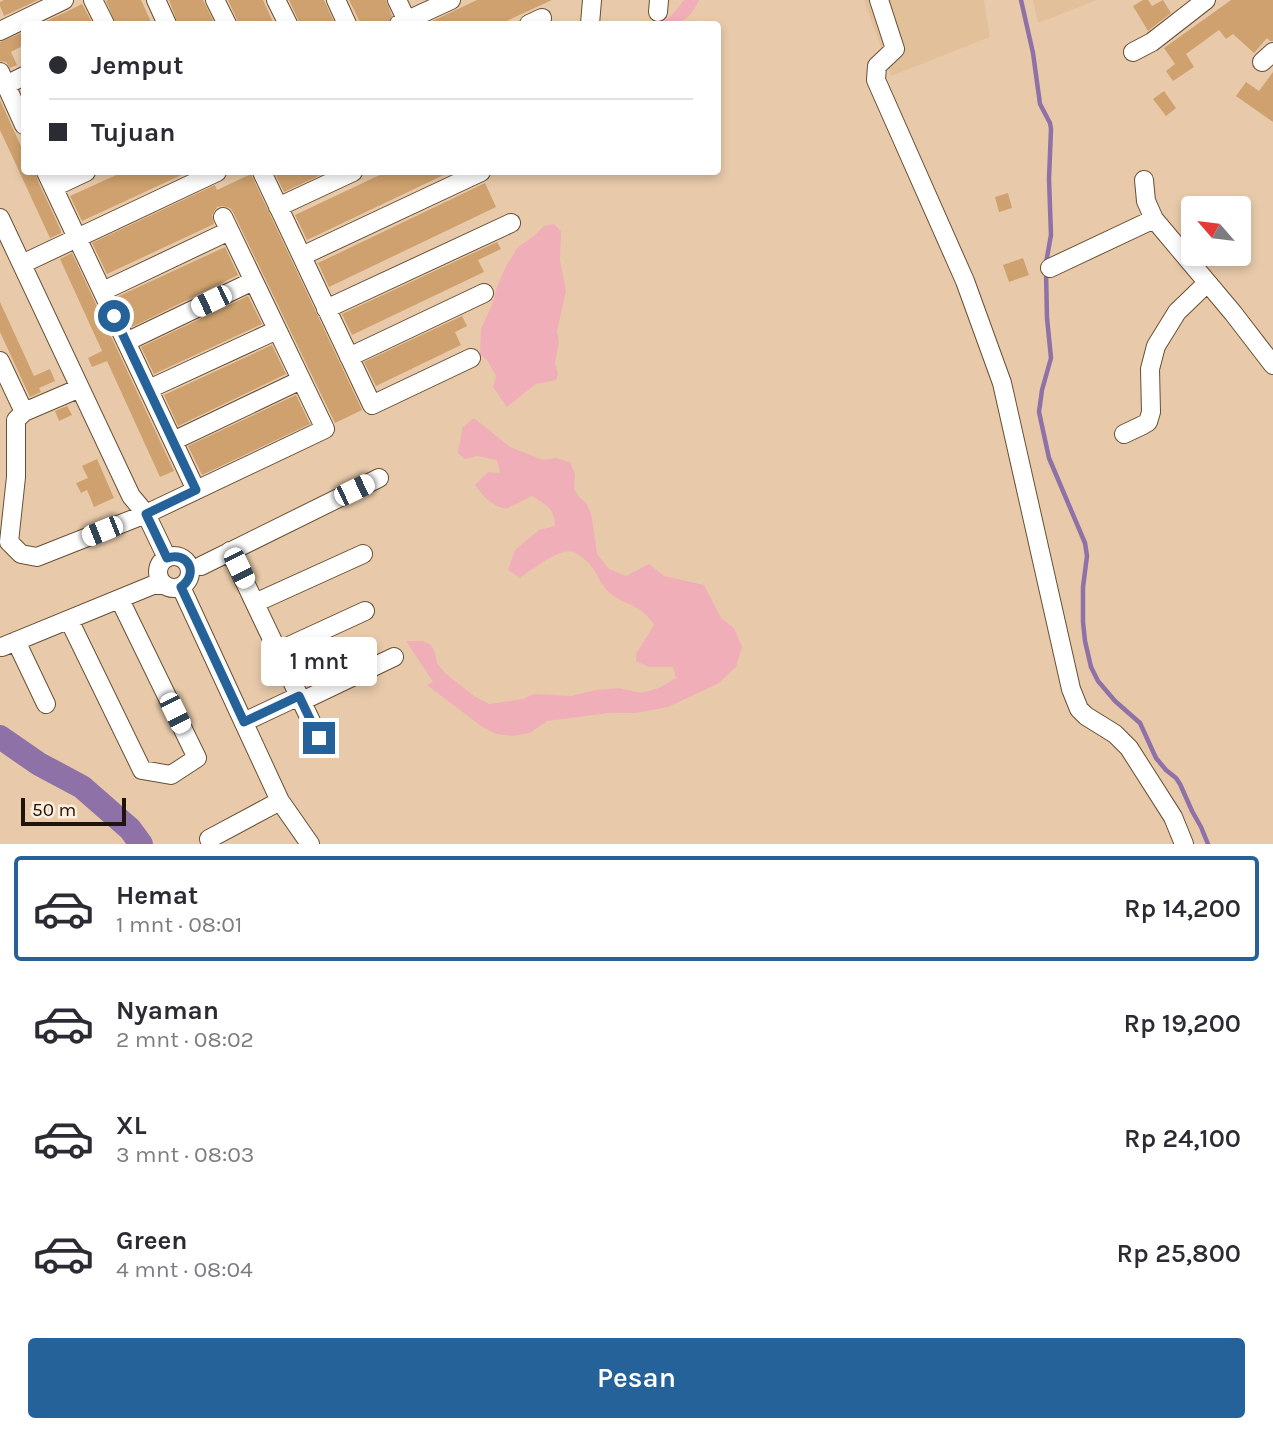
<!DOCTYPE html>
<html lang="id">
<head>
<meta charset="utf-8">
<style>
  :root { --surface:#fff; --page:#f7f7f7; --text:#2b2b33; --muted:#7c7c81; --line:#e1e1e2; --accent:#256299 }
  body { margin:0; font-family:Karla,sans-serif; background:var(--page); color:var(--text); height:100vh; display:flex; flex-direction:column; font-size:26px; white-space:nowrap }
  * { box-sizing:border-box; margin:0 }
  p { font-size:23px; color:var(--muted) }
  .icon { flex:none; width:38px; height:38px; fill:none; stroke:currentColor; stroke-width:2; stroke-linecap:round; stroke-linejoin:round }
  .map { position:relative; height:844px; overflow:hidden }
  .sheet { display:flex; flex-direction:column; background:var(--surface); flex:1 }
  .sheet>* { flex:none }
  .banner { position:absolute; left:21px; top:21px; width:700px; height:154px; border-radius:7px; box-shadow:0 4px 10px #0003; display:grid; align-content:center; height:154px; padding:0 28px; background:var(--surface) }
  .needle { width:46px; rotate:298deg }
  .fabs { position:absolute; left:1181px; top:196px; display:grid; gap:14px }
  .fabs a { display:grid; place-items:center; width:70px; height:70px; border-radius:7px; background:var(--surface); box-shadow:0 4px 10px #0003; font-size:35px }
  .scale { position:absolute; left:21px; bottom:18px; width:105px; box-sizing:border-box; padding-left:7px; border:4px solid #1f1409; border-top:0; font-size:19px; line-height:24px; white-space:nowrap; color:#1f1409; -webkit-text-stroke:5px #fdeede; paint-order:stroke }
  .end { position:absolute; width:32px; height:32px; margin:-16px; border:9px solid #256299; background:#fff; box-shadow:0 0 0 4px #fff }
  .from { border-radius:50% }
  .bubble { position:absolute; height:49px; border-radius:7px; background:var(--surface); box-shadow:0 4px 10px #0003; font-size:23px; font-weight:600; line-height:49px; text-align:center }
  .car { position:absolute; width:21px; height:42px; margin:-21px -10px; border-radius:9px; box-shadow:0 0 5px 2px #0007; background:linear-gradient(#fff 24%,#345 0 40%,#fff 0 76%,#345 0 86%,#fff 0) }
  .banner b { display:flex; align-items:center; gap:24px; height:66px; font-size:26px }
  .banner b+b { border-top:2px solid var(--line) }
  .banner i { width:18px; height:18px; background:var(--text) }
  ul { padding:12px 0 0; list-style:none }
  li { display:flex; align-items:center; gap:21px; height:105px; margin:0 14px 10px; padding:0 14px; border:4px solid transparent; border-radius:7px }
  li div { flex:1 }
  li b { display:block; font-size:26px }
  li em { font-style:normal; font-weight:600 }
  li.current { border-color:var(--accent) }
  li>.icon { width:63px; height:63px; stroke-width:1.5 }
  .button { display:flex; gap:14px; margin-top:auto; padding:14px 28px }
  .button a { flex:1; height:80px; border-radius:7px; background:var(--accent); color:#fff; font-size:28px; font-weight:600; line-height:80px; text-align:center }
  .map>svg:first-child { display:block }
  .built { fill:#e1c09a }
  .green { fill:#efaeb8 }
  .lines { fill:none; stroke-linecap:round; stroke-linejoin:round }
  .stream { stroke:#8e71a6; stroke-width:4.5 }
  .river { stroke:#8e71a6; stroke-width:24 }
  .building { fill:#cea16e }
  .minor-casing { stroke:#684f33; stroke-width:20 }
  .minor { stroke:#fff; stroke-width:18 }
  .route { stroke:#256299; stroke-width:9 }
</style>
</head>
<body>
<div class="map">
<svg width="1273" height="844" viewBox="0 0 1273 844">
  <rect width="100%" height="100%" fill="#e8caaa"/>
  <!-- built -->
  <path class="built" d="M864,0h120l6,37 -99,39z
    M1033,0h64l-59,23z"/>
  <!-- green -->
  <path class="green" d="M684,0h15c-9,19 -18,25 -39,24l12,-9z
    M554,224l7,7 -1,29 6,31 -9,40 2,11 -4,21 3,11 -2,6 -20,4 -29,23 -14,-20 3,-11 -9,-16 -7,-5 1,-26 11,-24 5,-18 9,-21 12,-19 16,-11 10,-10z
    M474,418l36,29 33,13 13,-2 14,4 5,12 -1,15 5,8 8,7 5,14 5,36 12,15 17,7 23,-12 15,12 40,9 17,33 13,10 8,19 -6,20 -17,16 -51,24 -33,6h-26l-62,8 -17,12 -17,3 -17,-2 -15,-8 -54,-41 6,-3 -27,-41h17l8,4 4,8 2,10 8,10 29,23 15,8 34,-5 11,-5 37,2 25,-6 23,-2 22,5 18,-5 17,-10 -3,-11h-24l-13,-6v-7l18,-29c-13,-22 -28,-18 -44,-32 -9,-7 -12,-19 -19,-27 -4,-5 -12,-12 -18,-14 -12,-5 -43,19 -53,26l-12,-8 7,-20 24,-20 16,-4c0,-18 -10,-22 -23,-30l-26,13c-15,-4 -21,-11 -31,-24l13,-13 12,1 -3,-13 -20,-4 -12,3 -7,-6c1,-9 4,-16 4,-25z"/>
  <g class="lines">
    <!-- stream -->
    <path class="stream" d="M1021,0l12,53 7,51 10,19 1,6 -2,50 2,56 -5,28
      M1046,272l1,46 4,40 -9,32 -3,22 10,46 36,85 2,13 -4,31v35l2,19 6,26 7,14 17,20 25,22 16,35 10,12 10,8 4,6 12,27 9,16 7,17"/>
    <!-- river -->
    <path class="river" d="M0,737l39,27 43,23 48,42 11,15"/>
  </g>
  <!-- building -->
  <path class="building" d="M4,0h34l-34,16 -4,-10v-4z
    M108,0h33l11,24h-36l-10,-23z
    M169,0h34l12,24h-37z
    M228,0h35l11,24h-35z
    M289,0h35l11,24h-35z
    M349,0h37l6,16 -4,8h-27z
    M477,0h75l-52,24h-74z
    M1143,0h5l4,6 11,-6 8,13 -23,18 -15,-25z
    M1231,0h42v41h-3l-3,-3 -13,15 -21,-19 -7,5 -7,-9 -33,24 8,13 -21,14 -7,-10 9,-7 -11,-16z
    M82,4l11,20h-53l30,-14z
    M24,32v13l-13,7 6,13 -7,3 -4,-6 -6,-1v-19z
    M1273,72v50l-37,-26 10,-14 13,9z
    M1164,91l12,17 -10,8 -13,-17z
    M0,100l24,53v19h11l3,9 23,50v2l-11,5 -50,-108z
    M123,172h65l-106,49 -12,-25z
    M274,172h53l-43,20z
    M386,172h64l-143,68 -12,-25z
    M251,174l111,236 -27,13 -102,-211 -3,-4 -7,-2 -6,1 -5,8 2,9 -107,50 -15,-31 123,-58 2,5z
    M485,183l11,24 -167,80 -11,-24z
    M1008,193l4,15 -13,4 -4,-15z
    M497,242l4,7 -23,11 6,12 -132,63 -10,-21z
    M225,247l13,28 -106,52 -15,-30z
    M72,253l102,218 -14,6 -53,-116 -15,6 -4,-9 14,-7 -42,-92z
    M1023,258l6,17 -20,7 -6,-17z
    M248,296l14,28 -108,50 -13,-27z
    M0,302l34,74 16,-7 5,12 -16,7 2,4 -11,5 -30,-65z
    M462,316l5,10 -12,6 6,13 -85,41 -12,-24z
    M272,345l14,29 -108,52 -14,-31z
    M296,395l14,29 -108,51 -14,-29z
    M67,406l5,9 -13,6 -4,-10z
    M97,459l17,39 -20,9 -7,-17 -6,3 -5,-10 12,-5 -6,-12z"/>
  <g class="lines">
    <defs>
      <path id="minor" d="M93,0l12,24
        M156,0l11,24
        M215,0l12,24
        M276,0l12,24
        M336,0l11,24
        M397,0l10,21
        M879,0l16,49 -18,17 -1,14 89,201 37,102 69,306 8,20 7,7 29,18 14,14 44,69 11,27
        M658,12l1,-12
        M399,24l52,-24
        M529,24l13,-6
        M590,24l2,-24
        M0,31l64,-31
        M1133,52l19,-10 54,-42
        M1262,62l11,-10
        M0,72l24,53
        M6,85l18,-9
        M46,172l150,318
        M262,172l110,233 99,-47
        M1144,180l2,21 8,18
        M54,187l32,-15
        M278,207l75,-35
        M0,218l131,278 15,18 21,44
        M302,256l179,-84
        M22,264l195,-92
        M1050,268l104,-49 79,94 40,52
        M103,291l126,-60
        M326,309l185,-86
        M126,342l127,-61
        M349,357l135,-64
        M0,361l24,51
        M80,388l-56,24 -8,8v57l-7,65 12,12 16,3 109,-43 179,-85 -102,-212
        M149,389l128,-59
        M1124,434l19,-9 5,-3 3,-10 -1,-43 6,-23 21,-34 30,-29
        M173,441l128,-61
        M230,551l89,187
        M158 572a16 16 0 1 1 32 0a16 16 0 1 1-32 0Z
        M201,566l178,-88
        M181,587l99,214 30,43
        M255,603l108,-49
        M69,620l73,150 29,5 26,-17 -77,-158
        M16,641l30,63
        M2,647l151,-62h12
        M278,651l87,-40
        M302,701l92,-44
        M244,722l55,-26
        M209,839l71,-38"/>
    </defs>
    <!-- minor casing -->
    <use href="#minor" class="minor-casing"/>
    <!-- minor -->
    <use href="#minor" class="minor"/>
  </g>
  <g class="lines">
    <!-- route -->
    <path class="route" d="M114,316l82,174 -50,24 21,44c22,-7 32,16 14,29l63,135 55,-26 20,42"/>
  </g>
</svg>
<div class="fabs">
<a><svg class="needle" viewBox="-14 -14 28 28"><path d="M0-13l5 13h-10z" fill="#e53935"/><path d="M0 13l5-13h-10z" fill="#7c7c81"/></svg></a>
</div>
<div class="scale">50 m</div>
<i class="end from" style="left:114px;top:316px"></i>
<i class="end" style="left:319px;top:738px"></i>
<div class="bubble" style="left:261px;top:637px;width:116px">1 mnt</div>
<i class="car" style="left:211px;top:301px;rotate:244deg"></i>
<i class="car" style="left:354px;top:490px;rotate:64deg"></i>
<i class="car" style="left:102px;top:531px;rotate:248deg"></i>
<i class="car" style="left:239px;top:568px;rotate:154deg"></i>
<i class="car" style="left:175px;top:713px;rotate:154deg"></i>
<div class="banner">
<b><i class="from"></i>Jemput</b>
<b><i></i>Tujuan</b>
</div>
</div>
<section class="sheet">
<ul>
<li class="current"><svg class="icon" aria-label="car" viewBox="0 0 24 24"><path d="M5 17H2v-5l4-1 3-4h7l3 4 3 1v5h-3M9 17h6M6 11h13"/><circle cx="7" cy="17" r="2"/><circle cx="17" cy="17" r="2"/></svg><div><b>Hemat</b><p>1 mnt · 08:01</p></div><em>Rp 14,200</em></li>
<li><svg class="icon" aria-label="car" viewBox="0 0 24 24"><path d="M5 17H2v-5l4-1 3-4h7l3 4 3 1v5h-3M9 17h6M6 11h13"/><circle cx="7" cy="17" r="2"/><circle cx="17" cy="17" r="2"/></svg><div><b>Nyaman</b><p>2 mnt · 08:02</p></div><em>Rp 19,200</em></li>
<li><svg class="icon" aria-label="car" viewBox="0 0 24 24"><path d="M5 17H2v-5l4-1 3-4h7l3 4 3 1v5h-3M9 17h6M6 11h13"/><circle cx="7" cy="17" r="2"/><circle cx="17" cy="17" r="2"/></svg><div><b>XL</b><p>3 mnt · 08:03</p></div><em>Rp 24,100</em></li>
<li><svg class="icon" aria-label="car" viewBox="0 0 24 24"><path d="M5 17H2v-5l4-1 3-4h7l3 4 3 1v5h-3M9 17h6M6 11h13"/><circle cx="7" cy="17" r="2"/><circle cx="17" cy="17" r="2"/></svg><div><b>Green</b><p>4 mnt · 08:04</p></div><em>Rp 25,800</em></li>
</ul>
<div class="button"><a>Pesan</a></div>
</section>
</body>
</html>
